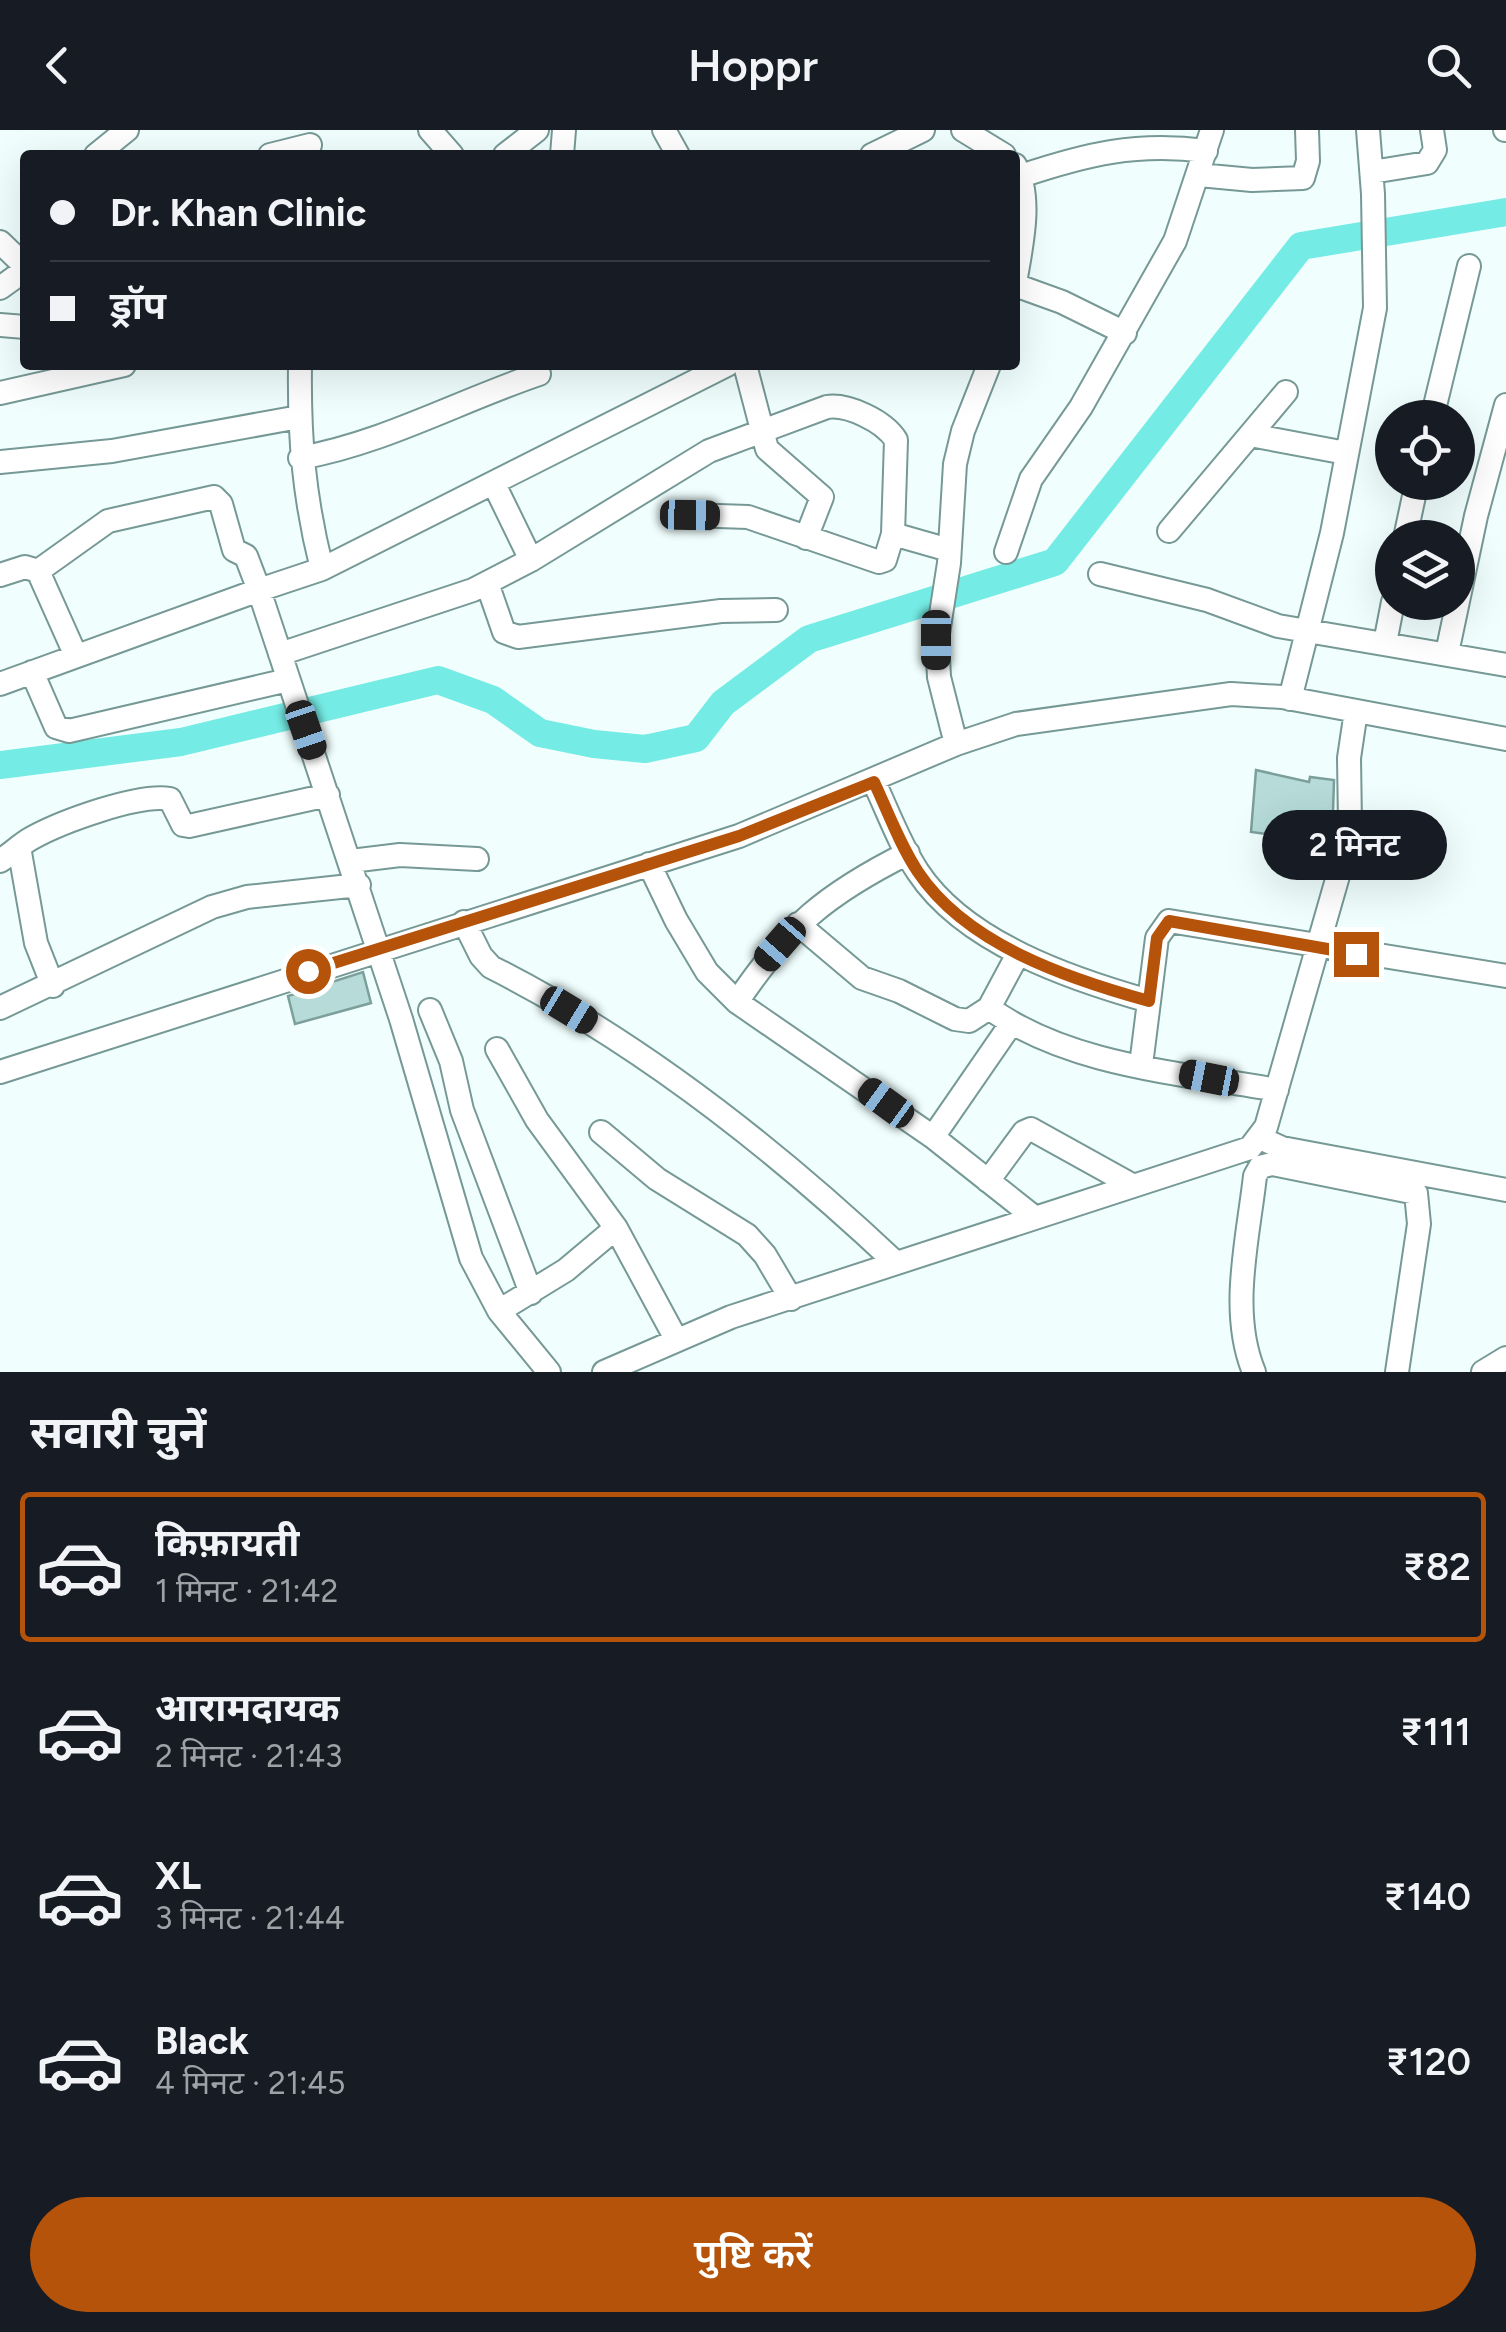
<!DOCTYPE html>
<html lang="hi">
<head>
<meta charset="utf-8">
<style>
  :root { --surface:#171b24; --page:#242831; --text:#f1f3f6; --muted:#9ea1a6; --line:#363941; --accent:#b45309 }
  body { margin:0; font-family:Figtree,"Noto Sans Devanagari",sans-serif; background:var(--page); color:var(--text); height:100vh; display:flex; flex-direction:column; font-size:38px; white-space:nowrap }
  * { box-sizing:border-box; margin:0 }
  p { font-size:32px; color:var(--muted) }
  .icon { flex:none; width:55px; height:55px; fill:none; stroke:currentColor; stroke-width:2; stroke-linecap:round; stroke-linejoin:round }
  .map { position:relative; height:1242px; overflow:hidden }
  .sheet { display:flex; flex-direction:column; background:var(--surface); flex:1 }
  .sheet>* { flex:none }
  .hud { position:absolute; left:20px; top:20px; width:1000px; height:220px; border-radius:10px; box-shadow:0 10px 40px #0002; display:grid; align-content:center; height:220px; padding:0 30px; background:var(--surface) }
  .fabs { position:absolute; left:1375px; top:270px; display:grid; gap:20px }
  .fabs a { display:grid; place-items:center; width:100px; height:100px; border-radius:50%; background:var(--surface); box-shadow:0 10px 40px #0002; font-size:50px }
  .end { position:absolute; width:45px; height:45px; margin:-22px; border:12px solid #b45309; background:#fff; box-shadow:0 0 0 5px #fff }
  .from { border-radius:50% }
  .bubble { position:absolute; height:70px; border-radius:35px; background:var(--surface); box-shadow:0 10px 40px #0002; font-size:32px; font-weight:600; line-height:70px; text-align:center }
  .car { position:absolute; width:30px; height:60px; margin:-30px -15px; border-radius:12px; box-shadow:0 0 8px 2px #0007; background:linear-gradient(#222 24%,#8ab4d8 0 40%,#222 0 76%,#8ab4d8 0 86%,#222 0) }
  .hud b { display:flex; align-items:center; gap:35px; height:95px; font-size:38px }
  .hud b+b { border-top:2px solid var(--line) }
  .hud i { width:25px; height:25px; background:var(--text) }
  ul { padding:0; list-style:none }
  li { display:flex; align-items:center; gap:30px; height:150px; margin:0 20px 15px; padding:0 10px; border:5px solid transparent; border-radius:10px }
  li div { flex:1 }
  li b { display:block; font-size:38px }
  li em { font-style:normal; font-weight:600 }
  li.selected { border-color:var(--accent) }
  li>.icon { width:90px; height:90px; stroke-width:1.5 }
  h2 { padding:0 30px; font-size:45px; line-height:120px }
  .primary-button { display:flex; gap:20px; margin-top:auto; padding:20px 30px }
  .primary-button a { flex:1; height:115px; border-radius:60px; background:var(--accent); color:#fff; font-size:40px; font-weight:600; line-height:115px; text-align:center }
  header { display:flex; justify-content:space-between; align-items:center; height:130px; padding:0 30px; background:var(--surface); font-size:45px; font-weight:600 }
  .map>svg:first-child { display:block }
  .lines { fill:none; stroke-linecap:round; stroke-linejoin:round }
  .river { stroke:#74ebe4; stroke-width:28 }
  .building { fill:#b6dbd8; stroke:#7c9f9c; stroke-width:2.5 }
  .minor-casing { stroke:#769996; stroke-width:26 }
  .minor { stroke:#fff; stroke-width:22 }
  .route { stroke:#b45309; stroke-width:12 }
</style>
</head>
<body>
<header><svg class="icon" aria-label="back" viewBox="0 0 24 24"><path d="M15 5l-7 7 7 7"/></svg>Hoppr<svg class="icon" aria-label="search" viewBox="0 0 24 24"><circle cx="10" cy="10" r="6"/><path d="M15 15l6 6"/></svg></header>
<div class="map">
<svg width="1506" height="1242" viewBox="0 0 1506 1242">
  <rect width="100%" height="100%" fill="#f0fffe"/>
  <g class="lines">
    <!-- river -->
    <path class="river" d="M0,635l181,-23 257,-62 55,20 47,33 54,11 51,5 51,-11 27,-35 86,-64 246,-77 246,-316 205,-34"/>
  </g>
  <!-- building -->
  <path class="building" d="M1256,640l53,12 1,-5 24,3 -2,63 -81,-11z
    M363,842l8,31 -76,21 -7,-28z"/>
  <g class="lines">
    <defs>
      <path id="minor" d="M430,0l22,25
        M664,0l14,25
        M963,0l41,25
        M1505,0h1
        M96,25l31,-25
        M270,25l40,-10
        M505,25l32,-25
        M562,25l2,-25
        M872,25l51,-25
        M1015,35c18,33 6,82 0,118
        M1372,42l55,-9 8,-13 -3,-20
        M1199,45l53,5 51,-2 5,-17 -1,-31
        M1021,46c66,-22 115,-34 185,-25
        M0,112l25,24
        M1015,155l47,17 63,31
        M0,158l25,-18
        M0,195l25,2
        M300,235c-1,73 4,133 22,204l-63,21 142,429 70,239 28,53 50,61
        M745,235l22,84 55,48 -16,41
        M0,263l124,-28
        M1432,288l37,-152
        M1250,305l96,18
        M300,328c84,-15 159,-57 239,-84
        M0,332l112,-11 187,-34
        M494,354l37,76
        M1169,401l117,-139
        M893,404l56,16
        M1405,408l12,-56
        M1006,422l25,-73 50,-72 94,-166 37,-111
        M322,439l405,-204
        M1100,444l107,26 71,26 228,39
        M0,445l25,-8 13,4 38,85
        M487,453l17,49 14,5 203,-26 55,-1
        M1385,513l8,-41
        M1447,523l29,-137 30,-111
        M280,524l193,-64 58,-30 178,-109 118,-44c21,-3 57,14 69,33l-3,94 -8,26 -6,2 -131,-45 -59,-2
        M32,542l24,55 13,4 219,-51
        M0,554l259,-94 -13,-34 -12,-6 -13,-46 -7,-7 -106,24 -70,50
        M1290,569l42,-166 43,-225 -2,-114 -5,-64
        M956,614l-17,-67 -2,-37 12,-77 6,-99 8,-33 26,-66
        M874,652c14,30 26,63 44,90 47,71 153,107 231,129
        M19,717l17,96 17,43
        M0,731c11,-7 21,-17 32,-23 29,-16 107,-45 138,-39l13,26 6,1 139,-31
        M351,731l49,-6 77,4
        M649,734l27,56 31,52 30,30 196,135 101,80
        M464,792l17,34 10,11c149,75 284,182 405,296
        M798,794l64,54 37,13 56,28 14,2 20,-13 29,-54
        M737,872c51,-76 89,-108 171,-149
        M0,878l212,-101 35,-10 112,-12
        M989,878c80,58 193,65 288,82
        M430,880l21,51 11,49 69,183
        M497,919l40,71 79,108 60,111
        M1141,935l16,-127 12,-17 337,55
        M0,942l739,-236 217,-92 60,-20 215,-30 51,3 224,42
        M601,1002l56,47 90,56 18,20 26,44
        M933,1007l78,-113
        M1260,1008l22,10 224,42
        M988,1051l36,-49 7,-3 101,56
        M499,1181l67,-41 50,-42
        M604,1242l127,-55 519,-169 16,-21 80,-279 4,-25 -1,-65 7,-47
        M1254,1242c-25,-60 -6,-133 1,-196l5,-9 12,-3 144,29 3,31 -22,148
        M1483,1242l23,-14"/>
    </defs>
    <!-- minor casing -->
    <use href="#minor" class="minor-casing"/>
    <!-- minor -->
    <use href="#minor" class="minor"/>
  </g>
  <g class="lines">
    <!-- route -->
    <path class="route" d="M308,841l431,-135 135,-54c14,30 26,63 44,90 49,73 151,107 231,129l8,-63 12,-17 187,33"/>
  </g>
</svg>
<div class="fabs">
<a><svg class="icon" aria-label="locate" viewBox="0 0 24 24"><circle cx="12" cy="12" r="6"/><path d="M12 2v4M12 18v4M2 12h4M18 12h4"/></svg></a>
<a><svg class="icon" aria-label="layers" viewBox="0 0 24 24"><path d="M12 4l9 5-9 5-9-5zM3 14l9 5 9-5"/></svg></a>
</div>
<i class="end from" style="left:308px;top:841px"></i>
<i class="end" style="left:1356px;top:824px"></i>
<div class="bubble" style="left:1262px;top:680px;width:185px">2 मिनट</div>
<i class="car" style="left:690px;top:385px;rotate:91deg"></i>
<i class="car" style="left:936px;top:510px;rotate:180deg"></i>
<i class="car" style="left:306px;top:600px;rotate:161deg"></i>
<i class="car" style="left:780px;top:814px;rotate:221deg"></i>
<i class="car" style="left:569px;top:880px;rotate:121deg"></i>
<i class="car" style="left:1209px;top:948px;rotate:281deg"></i>
<i class="car" style="left:886px;top:973px;rotate:306deg"></i>
<div class="hud">
<b><i class="from"></i>Dr. Khan Clinic</b>
<b><i></i>ड्रॉप</b>
</div>
</div>
<section class="sheet">
<h2>सवारी चुनें</h2>
<ul>
<li class="selected"><svg class="icon" aria-label="car" viewBox="0 0 24 24"><path d="M5 17H2v-5l4-1 3-4h7l3 4 3 1v5h-3M9 17h6M6 11h13"/><circle cx="7" cy="17" r="2"/><circle cx="17" cy="17" r="2"/></svg><div><b>किफ़ायती</b><p>1 मिनट · 21:42</p></div><em>₹82</em></li>
<li><svg class="icon" aria-label="car" viewBox="0 0 24 24"><path d="M5 17H2v-5l4-1 3-4h7l3 4 3 1v5h-3M9 17h6M6 11h13"/><circle cx="7" cy="17" r="2"/><circle cx="17" cy="17" r="2"/></svg><div><b>आरामदायक</b><p>2 मिनट · 21:43</p></div><em>₹111</em></li>
<li><svg class="icon" aria-label="car" viewBox="0 0 24 24"><path d="M5 17H2v-5l4-1 3-4h7l3 4 3 1v5h-3M9 17h6M6 11h13"/><circle cx="7" cy="17" r="2"/><circle cx="17" cy="17" r="2"/></svg><div><b>XL</b><p>3 मिनट · 21:44</p></div><em>₹140</em></li>
<li><svg class="icon" aria-label="car" viewBox="0 0 24 24"><path d="M5 17H2v-5l4-1 3-4h7l3 4 3 1v5h-3M9 17h6M6 11h13"/><circle cx="7" cy="17" r="2"/><circle cx="17" cy="17" r="2"/></svg><div><b>Black</b><p>4 मिनट · 21:45</p></div><em>₹120</em></li>
</ul>
<div class="primary-button"><a>पुष्टि करें</a></div>
</section>
</body>
</html>
